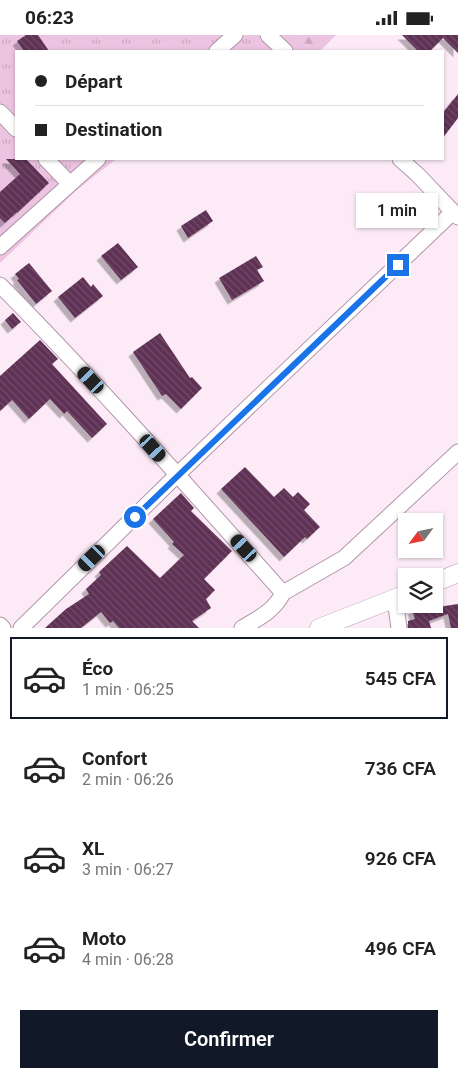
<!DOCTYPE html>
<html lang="fr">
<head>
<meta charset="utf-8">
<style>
  :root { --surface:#fff; --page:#f2f2f2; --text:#222; --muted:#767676; --line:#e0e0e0; --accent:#111827 }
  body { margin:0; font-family:Roboto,sans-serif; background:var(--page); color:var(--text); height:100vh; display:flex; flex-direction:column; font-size:19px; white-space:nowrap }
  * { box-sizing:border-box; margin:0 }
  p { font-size:16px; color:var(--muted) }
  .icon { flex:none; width:28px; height:28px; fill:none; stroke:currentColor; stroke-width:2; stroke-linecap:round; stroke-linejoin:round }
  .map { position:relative; height:593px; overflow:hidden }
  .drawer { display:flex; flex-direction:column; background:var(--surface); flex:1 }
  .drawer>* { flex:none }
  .banner { position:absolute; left:15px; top:15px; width:429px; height:110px; border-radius:0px; box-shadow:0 1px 4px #0004; display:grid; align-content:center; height:110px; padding:0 20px; background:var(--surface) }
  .needle { width:32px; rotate:237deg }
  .buttons { position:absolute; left:398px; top:478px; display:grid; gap:10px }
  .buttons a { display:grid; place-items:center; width:45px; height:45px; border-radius:0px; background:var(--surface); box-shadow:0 1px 4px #0004; font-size:25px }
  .end { position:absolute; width:22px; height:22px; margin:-11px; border:6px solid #1a73e8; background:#fff; box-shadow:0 0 0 2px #fff }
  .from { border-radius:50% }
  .bubble { position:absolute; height:35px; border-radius:0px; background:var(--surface); box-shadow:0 1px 4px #0004; font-size:16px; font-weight:600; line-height:35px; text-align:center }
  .car { position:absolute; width:15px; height:30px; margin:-15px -8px; border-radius:6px; box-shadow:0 0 4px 1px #0007; background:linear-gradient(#222 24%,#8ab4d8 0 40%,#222 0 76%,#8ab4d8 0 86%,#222 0) }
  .banner b { display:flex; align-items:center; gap:18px; height:48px; font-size:19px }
  .banner b+b { border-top:1px solid var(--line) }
  .banner i { width:12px; height:12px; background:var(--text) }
  ul { padding:9px 0 0; list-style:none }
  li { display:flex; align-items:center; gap:15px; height:82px; margin:0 10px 8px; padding:0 10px; border:2px solid transparent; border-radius:0px }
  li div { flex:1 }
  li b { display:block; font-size:19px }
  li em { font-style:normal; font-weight:600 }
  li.selected { border-color:var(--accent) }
  li>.icon { width:45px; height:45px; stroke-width:1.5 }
  .action { display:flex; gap:10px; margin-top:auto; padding:10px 20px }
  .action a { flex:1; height:58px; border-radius:0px; background:var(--accent); color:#fff; font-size:20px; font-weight:600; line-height:58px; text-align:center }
  .status { display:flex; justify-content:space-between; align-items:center; height:35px; padding:0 25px; background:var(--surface); direction:ltr }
  .status svg { height:14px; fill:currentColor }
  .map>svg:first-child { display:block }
  .grass { fill:url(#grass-tufts) }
  .forest { fill:url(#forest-firs) }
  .building { fill:url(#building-back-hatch); filter:url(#shadow) }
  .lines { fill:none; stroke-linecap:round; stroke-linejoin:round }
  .minor-casing { stroke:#b096a9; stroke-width:17 }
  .tertiary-casing { stroke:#b096a9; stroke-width:19 }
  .minor { stroke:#fff; stroke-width:15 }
  .tertiary { stroke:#fff; stroke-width:18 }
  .route { stroke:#1a73e8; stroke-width:6 }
</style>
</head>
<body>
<div class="status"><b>06:23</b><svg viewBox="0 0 49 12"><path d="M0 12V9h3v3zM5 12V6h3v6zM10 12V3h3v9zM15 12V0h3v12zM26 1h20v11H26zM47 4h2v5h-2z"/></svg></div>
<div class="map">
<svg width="458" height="593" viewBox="0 0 458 593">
  <defs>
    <pattern id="grass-tufts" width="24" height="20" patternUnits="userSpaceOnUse" patternTransform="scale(1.25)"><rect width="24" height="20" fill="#ecc4e1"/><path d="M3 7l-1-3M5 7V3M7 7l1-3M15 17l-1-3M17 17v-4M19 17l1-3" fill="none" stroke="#caa8c1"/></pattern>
    <pattern id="forest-firs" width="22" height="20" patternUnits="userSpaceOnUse" patternTransform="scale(1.25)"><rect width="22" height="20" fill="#ecc4e1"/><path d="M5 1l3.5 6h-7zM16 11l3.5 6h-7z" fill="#caa8c1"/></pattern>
    <pattern id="building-back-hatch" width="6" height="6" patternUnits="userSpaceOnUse" patternTransform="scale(1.25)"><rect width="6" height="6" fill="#5e3155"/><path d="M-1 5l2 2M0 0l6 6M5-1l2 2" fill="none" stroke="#714c69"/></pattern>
    <filter id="shadow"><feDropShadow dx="-4.5" dy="4.5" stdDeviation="0" flood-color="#0004"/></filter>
  </defs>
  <rect width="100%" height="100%" fill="#fcebf7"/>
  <!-- grass -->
  <path class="grass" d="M0,0h294l17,16h-295v108h100l-38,30 -78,74z"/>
  <!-- forest -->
  <path class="forest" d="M294,0h42l-16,16h-9z"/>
  <!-- building -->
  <path class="building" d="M26,0h12l11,16h-25l-7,-10z
    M402,0h56v18l-15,-15 -13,13h-12z
    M458,59v24l-16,21v-25z
    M6,124h20l23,24 -32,30v-1l-12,11 -5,-5v-26l20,-18z
    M206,175l7,11 -25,17 -7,-12z
    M118,208l20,24 -17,13 -20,-24z
    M256,221l7,11 -6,3 7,11 -32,19 -13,-22z
    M29,228l23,28 -16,13 -19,-24 2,-1 -4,-5z
    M83,242l8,10 2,-3 10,12 -28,22 -17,-21z
    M13,278l8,9 -9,7 -7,-9z
    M160,298l30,45 2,-1 10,11 -21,21 -15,-15 -4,2 -29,-44z
    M40,305l18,19 -6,5 55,60 -15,14 -25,-27 -3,3 -14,-15 -21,20 -17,-19 -12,11v-35z
    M245,432l29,30 10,-9 9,9 5,-5 12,12 -6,6 16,17 -13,12 -2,-2 -21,20 -63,-68z
    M181,458l13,15 -3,3 41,40 -28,28 11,11 -9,9 5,9 -19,13 7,7h-80l-6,-7 -3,2 -9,-11 -20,16h-36l21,-19 23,-15 -3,-5 15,-14 -2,-3 28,-26 33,32 24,-23 -12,-11 2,-2 -21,-23z
    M430,569l1,4 27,-4v24h-7l-3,-14 -19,7 2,7h-23v-7l7,-2 -3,-9z"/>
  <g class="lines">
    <defs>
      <path id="minor" d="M268,0l17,16
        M217,16l18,-16
        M0,77l16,17
        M46,124l24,25
        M400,124l18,16 40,42
        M0,212l98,-88
        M0,250c98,99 190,204 283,308 -9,18 -24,25 -41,35
        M283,558l61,-35 114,-106
        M395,564l4,29
        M0,590l3,3
        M21,593l156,-153 276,-263"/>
      <path id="tertiary" d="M434,548l24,-10
        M319,593l87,-34"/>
    </defs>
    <!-- minor casing -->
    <use href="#minor" class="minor-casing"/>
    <!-- tertiary casing -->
    <use href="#tertiary" class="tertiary-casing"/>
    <!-- minor -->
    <use href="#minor" class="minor"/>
    <!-- tertiary -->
    <use href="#tertiary" class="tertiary"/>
  </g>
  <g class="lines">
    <!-- route -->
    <path class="route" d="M135,482l263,-252"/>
  </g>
</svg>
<div class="buttons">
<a><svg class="needle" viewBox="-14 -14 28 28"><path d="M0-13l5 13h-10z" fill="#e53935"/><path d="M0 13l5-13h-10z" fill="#767676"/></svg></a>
<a><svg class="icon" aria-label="layers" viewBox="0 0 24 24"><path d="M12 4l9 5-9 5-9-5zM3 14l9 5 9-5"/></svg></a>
</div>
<i class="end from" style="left:135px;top:482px"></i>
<i class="end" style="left:398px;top:230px"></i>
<div class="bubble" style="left:356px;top:158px;width:82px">1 min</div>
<i class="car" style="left:91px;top:345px;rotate:317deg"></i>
<i class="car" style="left:153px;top:413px;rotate:138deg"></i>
<i class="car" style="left:244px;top:513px;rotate:318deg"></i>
<i class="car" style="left:92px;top:523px;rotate:226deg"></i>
<div class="banner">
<b><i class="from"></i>Départ</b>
<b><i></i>Destination</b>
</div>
</div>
<section class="drawer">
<ul>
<li class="selected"><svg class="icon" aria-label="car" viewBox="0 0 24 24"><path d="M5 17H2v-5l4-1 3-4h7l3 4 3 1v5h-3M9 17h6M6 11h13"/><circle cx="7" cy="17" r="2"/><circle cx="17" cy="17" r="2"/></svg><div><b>Éco</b><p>1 min · 06:25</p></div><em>545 CFA</em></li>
<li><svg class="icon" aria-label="car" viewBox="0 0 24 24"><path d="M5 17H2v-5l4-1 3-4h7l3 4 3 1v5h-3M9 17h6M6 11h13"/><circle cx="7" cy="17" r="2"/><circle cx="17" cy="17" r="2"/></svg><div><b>Confort</b><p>2 min · 06:26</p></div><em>736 CFA</em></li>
<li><svg class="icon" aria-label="car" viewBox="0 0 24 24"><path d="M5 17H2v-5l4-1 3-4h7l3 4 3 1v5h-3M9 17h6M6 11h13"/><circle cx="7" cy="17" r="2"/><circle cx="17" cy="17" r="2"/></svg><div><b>XL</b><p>3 min · 06:27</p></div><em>926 CFA</em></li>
<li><svg class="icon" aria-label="car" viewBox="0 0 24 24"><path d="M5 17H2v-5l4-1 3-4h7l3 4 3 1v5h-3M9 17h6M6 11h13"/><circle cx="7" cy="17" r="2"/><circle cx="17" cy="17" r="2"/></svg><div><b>Moto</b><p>4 min · 06:28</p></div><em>496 CFA</em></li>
</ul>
<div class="action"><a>Confirmer</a></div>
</section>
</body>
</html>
